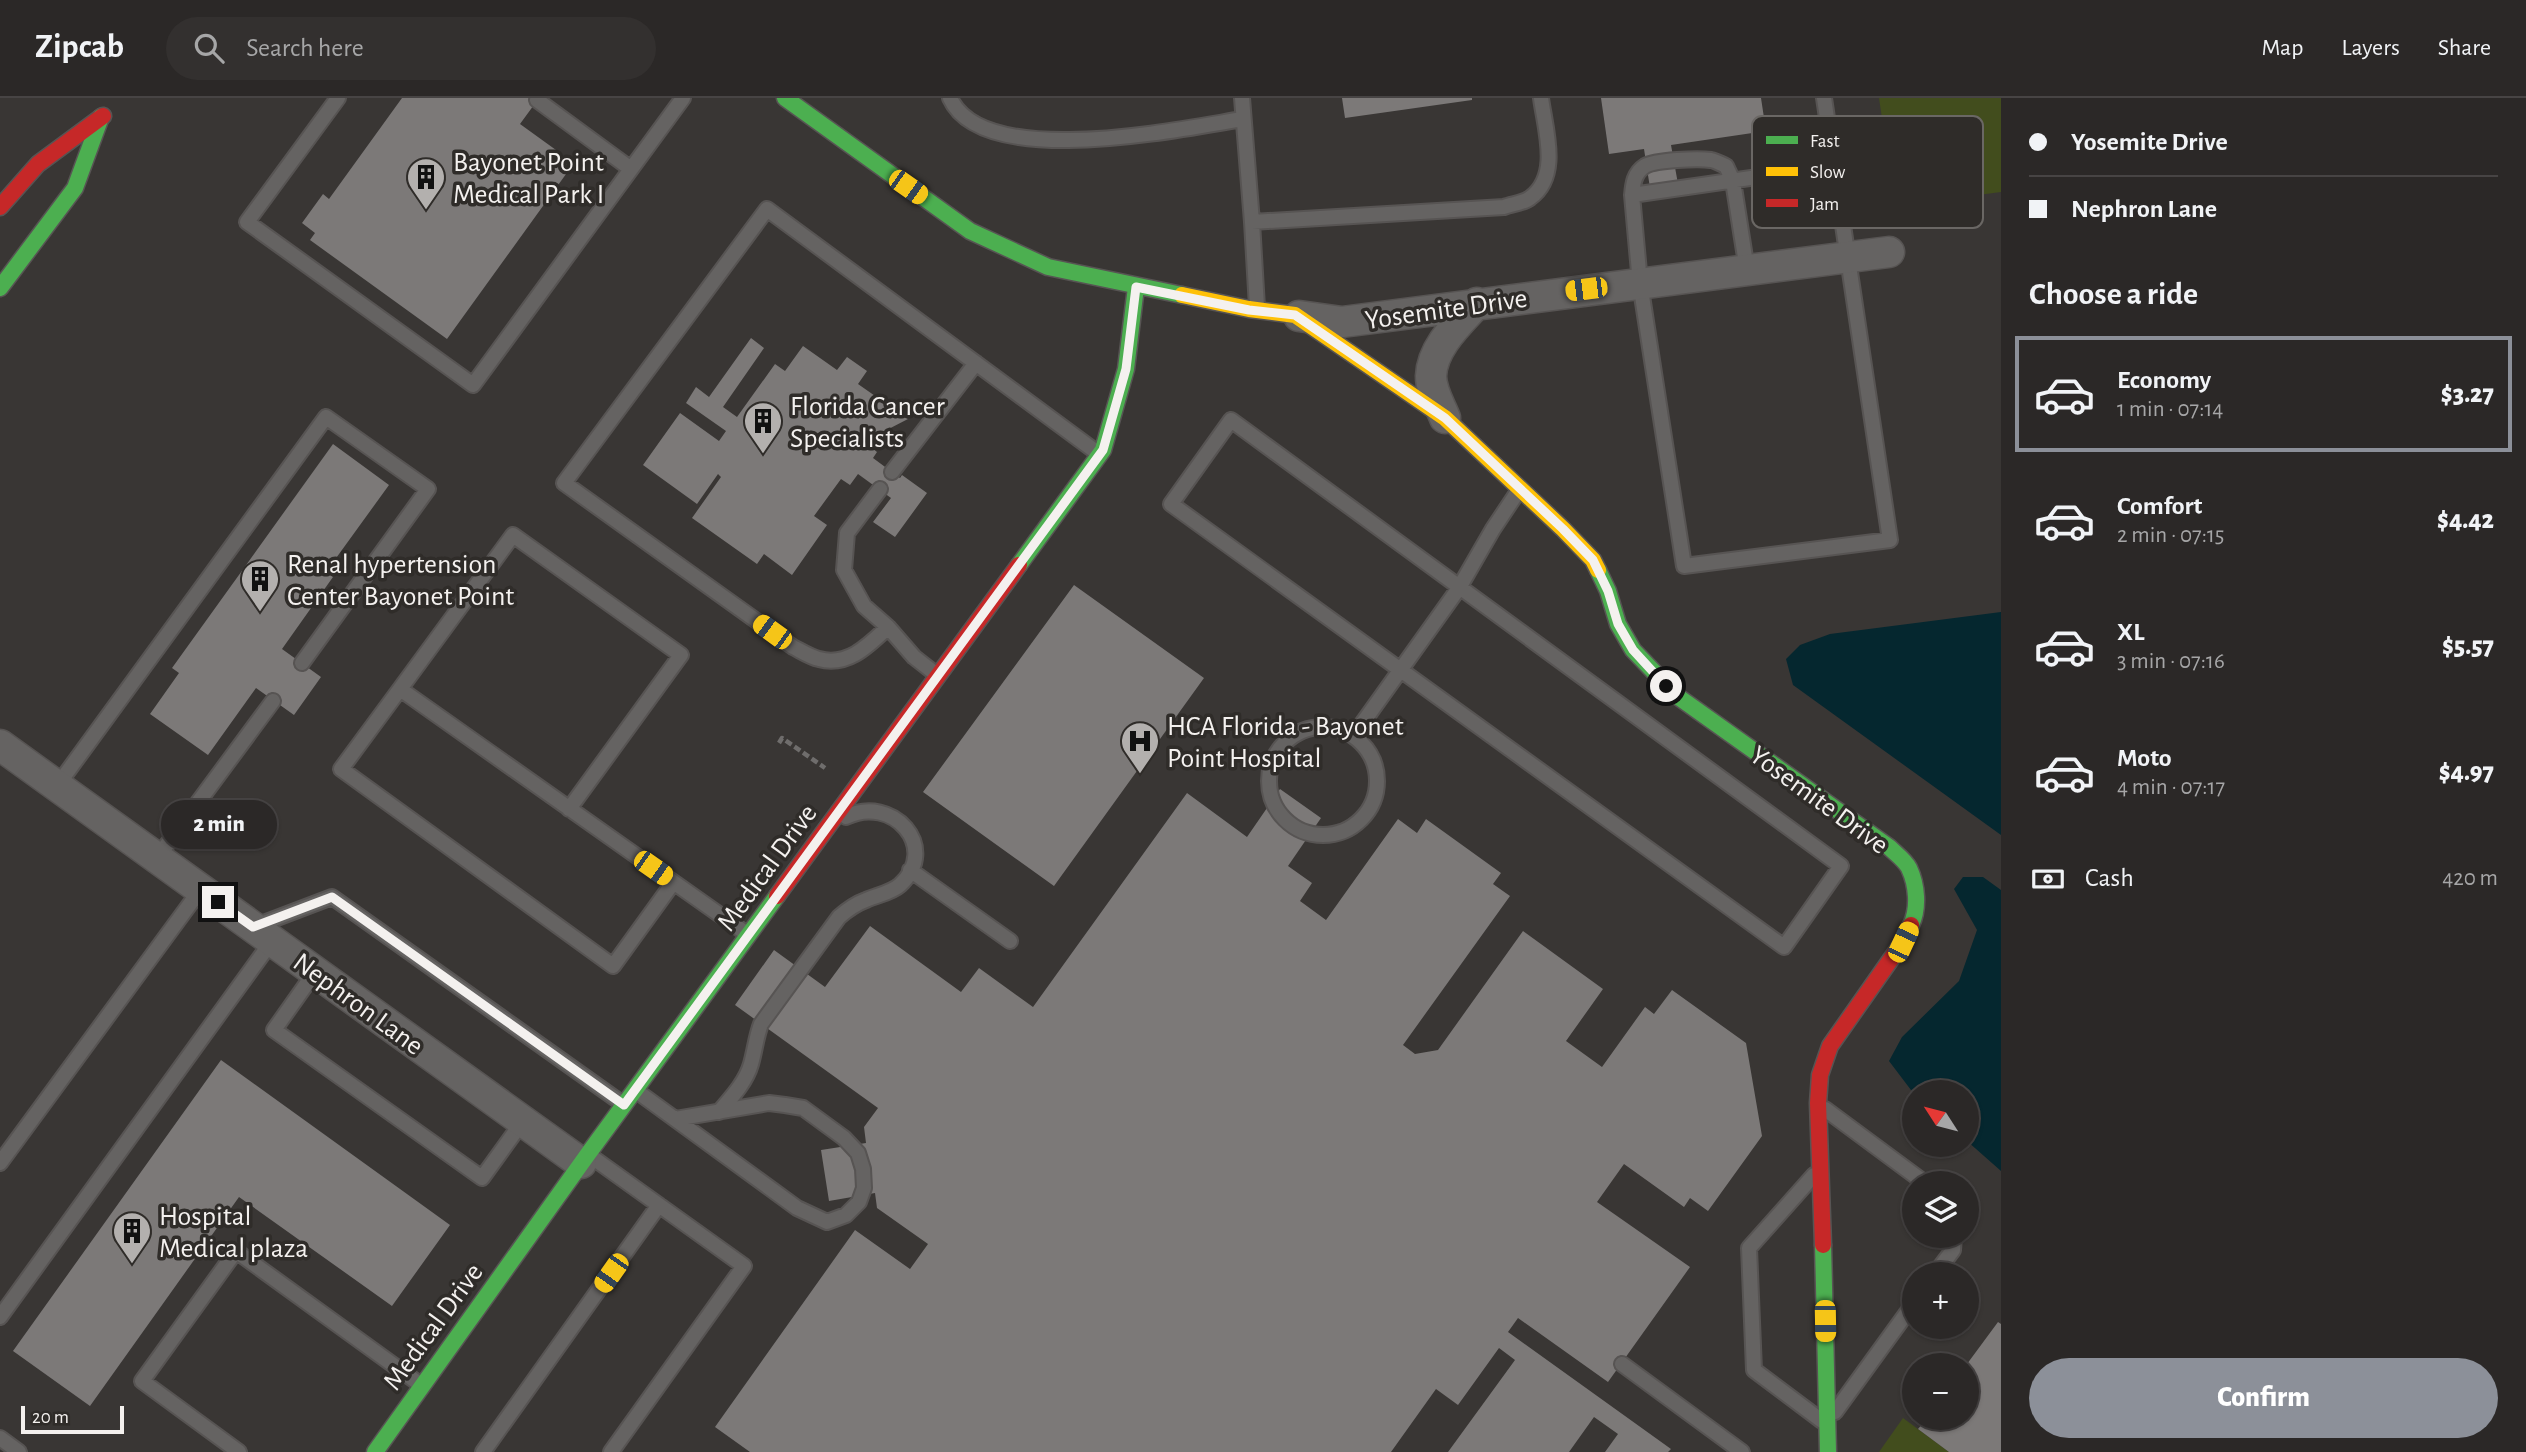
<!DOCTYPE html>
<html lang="en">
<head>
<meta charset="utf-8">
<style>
  :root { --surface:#2b2827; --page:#33302f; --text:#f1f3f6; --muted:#a6a6a7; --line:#474444; --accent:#8c9099 }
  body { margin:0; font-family:"Alegreya Sans",sans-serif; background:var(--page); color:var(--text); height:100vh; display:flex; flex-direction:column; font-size:26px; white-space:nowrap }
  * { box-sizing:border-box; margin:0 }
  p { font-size:23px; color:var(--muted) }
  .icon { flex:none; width:38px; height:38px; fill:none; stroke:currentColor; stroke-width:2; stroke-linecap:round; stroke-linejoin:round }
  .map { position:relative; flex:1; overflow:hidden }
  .panel { display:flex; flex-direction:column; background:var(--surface); width:525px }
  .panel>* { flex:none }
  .banner { display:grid; align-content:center; height:154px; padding:0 28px; background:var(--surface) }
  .needle { width:46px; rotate:306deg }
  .controls { position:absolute; left:1902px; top:982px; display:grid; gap:14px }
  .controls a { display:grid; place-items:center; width:77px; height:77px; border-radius:50%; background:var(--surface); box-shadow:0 2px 5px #0004,0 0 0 2px var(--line); font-size:35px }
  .scale { position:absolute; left:21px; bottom:18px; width:103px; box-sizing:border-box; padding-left:7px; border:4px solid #f4f1ef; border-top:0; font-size:19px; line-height:24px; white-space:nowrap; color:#f4f1ef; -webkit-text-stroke:5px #2f2c29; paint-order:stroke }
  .end { position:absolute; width:32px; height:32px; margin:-16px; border:9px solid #f4f1ef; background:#111; box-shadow:0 0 0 4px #111 }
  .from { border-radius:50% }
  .bubble { position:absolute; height:49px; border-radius:24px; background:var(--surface); box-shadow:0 2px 5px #0004,0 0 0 2px var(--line); font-size:23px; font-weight:800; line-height:49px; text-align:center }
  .car { position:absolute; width:21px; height:42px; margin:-21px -10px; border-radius:9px; box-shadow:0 0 5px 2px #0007; background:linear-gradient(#f5c518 24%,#345 0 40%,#f5c518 0 76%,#345 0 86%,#f5c518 0) }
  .banner b { display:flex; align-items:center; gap:24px; height:66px; font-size:26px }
  .banner b+b { border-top:2px solid var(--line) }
  .banner i { width:18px; height:18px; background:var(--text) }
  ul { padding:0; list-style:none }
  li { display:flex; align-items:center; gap:21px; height:116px; margin:0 14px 10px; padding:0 14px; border:4px solid transparent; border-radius:0px }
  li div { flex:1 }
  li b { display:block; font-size:26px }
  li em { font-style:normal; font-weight:800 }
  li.on { border-color:var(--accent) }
  li>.icon { width:63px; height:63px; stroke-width:1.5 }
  h2 { padding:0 28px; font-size:32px; line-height:84px }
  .pay { display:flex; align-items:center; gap:18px; height:77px; padding:0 28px; font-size:26px }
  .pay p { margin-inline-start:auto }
  .button { display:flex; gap:14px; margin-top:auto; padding:14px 28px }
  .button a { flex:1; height:80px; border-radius:42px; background:var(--accent); color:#fff; font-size:28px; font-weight:800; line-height:80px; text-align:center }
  header { display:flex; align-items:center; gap:42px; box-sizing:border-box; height:98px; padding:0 35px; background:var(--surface); border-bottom:2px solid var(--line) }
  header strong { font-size:33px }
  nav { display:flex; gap:38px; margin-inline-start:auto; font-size:24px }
  .search { width:490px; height:63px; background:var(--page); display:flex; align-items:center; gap:18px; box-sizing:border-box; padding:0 24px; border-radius:38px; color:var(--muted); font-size:26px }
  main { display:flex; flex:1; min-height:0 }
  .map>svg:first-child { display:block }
  .green { fill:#424d1d }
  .water { fill:#05272f }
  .building { fill:#7c7978 }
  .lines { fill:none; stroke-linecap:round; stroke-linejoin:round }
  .lane-casing { stroke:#575453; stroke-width:18 }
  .street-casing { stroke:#575453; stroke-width:33 }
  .fast-casing { stroke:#575453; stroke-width:19 }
  .slow-casing { stroke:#575453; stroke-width:19 }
  .jam-casing { stroke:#575453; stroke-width:19 }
  .path { stroke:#6f6d6c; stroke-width:4.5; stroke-dasharray:7 3.5; stroke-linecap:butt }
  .lane { stroke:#656362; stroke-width:14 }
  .street { stroke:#656362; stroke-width:30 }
  .fast { stroke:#4caf50; stroke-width:16 }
  .slow { stroke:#ffc107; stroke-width:16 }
  .jam { stroke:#c62828; stroke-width:16 }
  .route { stroke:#f4f1ef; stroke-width:9 }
  .labels { text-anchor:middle; stroke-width:7; stroke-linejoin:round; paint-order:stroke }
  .poi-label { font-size:28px; fill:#f4f1ef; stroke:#2f2c29; text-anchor:start }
  .street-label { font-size:28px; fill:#f4f1ef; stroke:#2f2c29 }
  .key { fill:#2f2c29; stroke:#6a6764; stroke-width:2 }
  .key-label { font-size:19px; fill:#f4f1ef }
</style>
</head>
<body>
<header>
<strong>Zipcab</strong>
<div class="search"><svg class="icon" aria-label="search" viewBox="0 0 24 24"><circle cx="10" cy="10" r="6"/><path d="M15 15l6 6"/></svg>Search here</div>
<nav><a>Map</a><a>Layers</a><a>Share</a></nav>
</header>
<main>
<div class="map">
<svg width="2001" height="1354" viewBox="0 0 2001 1354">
  <rect width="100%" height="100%" fill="#393634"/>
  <!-- green -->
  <path class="green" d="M1879,0h122v94l-106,14z
    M1903,1320l46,34h-70z"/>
  <!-- water -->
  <path class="water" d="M2001,514v223l-208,-150 -7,-26 14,-14 30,-11z
    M1963,779h20l18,13v281l-34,-30v-49l-53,2 -25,-33 13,-24 57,-56 18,-51 -23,-41z"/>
  <!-- building -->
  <path class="building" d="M402,0h137l-19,26 54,39 -127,176 -137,-99 5,-7 -13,-10 21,-29 6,5z
    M1342,0h130v2l-127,18z
    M1601,0h160l5,33 -95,14 7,39 -28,4 -6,-39 -35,5z
    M751,240l13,10 -41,59 14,10 38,-53 10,7 18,-25 34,24 10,-13 20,14 -9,13 50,35 -33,17 -7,9 9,7 -4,6 27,20 2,-3 25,18 -32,44 -22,-15 18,-24 -33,-24 -8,11 -9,-6 -27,37 13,9 -35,50 -28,-21 -7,10 -65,-46 29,-41 -3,-3 -21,30 -54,-39 37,-52 39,28 7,-10 -40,-28 10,-16 13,10z
    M333,346l56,41 -63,87 7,5 -51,72 39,28 -27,38 -38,-27 -48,67 -58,-41 29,-41 -7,-5z
    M1074,487l130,93 -150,208 -131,-94z
    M1280,691l41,29 -33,48 24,17 -12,18 26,19 72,-101 19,14 9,-14 75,54 -8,11 17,12 -107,149 12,9 23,-4 85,-119 80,58 -37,52 36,26 43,-60 9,7 18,-24 74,53 16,93 -54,75 -18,-13 -6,9 -60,-43 -27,38 93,65 -82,115 -90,-64 -10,14 163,117 -3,3h-63l13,-18 -24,-17 -25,35h-121l67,-92 -16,-12 -41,57 -22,-16 -45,63h-641l-35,-25 140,-197 55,39 18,-25 -51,-36 -2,-15 -46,8 -8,-51 45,-7 -2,-16 14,-19 -143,-103 39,-55 51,37 45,-61 91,66 18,-24 54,39 154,-214 60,44z
    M221,962l229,165 -58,81 -153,-109 -149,209 -77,-55z
    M1998,1224l3,2v128h-52l-31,-23 9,-11h40v-54z"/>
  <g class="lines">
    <defs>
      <path id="lane" d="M338,0l-91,124 226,163 210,-287
        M950,0c33,73 230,31 293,21
        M1242,0l10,124
        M1824,0l66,442 -206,26 -44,-283 -8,-88 202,-29
        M537,2l94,69
        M1632,97c1,-11 2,-22 13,-29 10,-6 53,-8 66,-6 5,1 10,4 15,6l7,15 14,89
        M1257,209l-5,-85 252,-15c8,-3 20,-4 26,-9 31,-22 15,-69 11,-100
        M1231,322l610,446 -57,81 -613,-443z
        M892,374l84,-109
        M880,391l-33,44 -3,37 20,36 24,21
        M937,577l-23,-18 -26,-30c-19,18 -40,40 -69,32 -9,-2 -18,-8 -26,-12l-229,-164 203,-274 332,245
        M400,591l-59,80 272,197 60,-83
        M1269 683a54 54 0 1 1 108 0a54 54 0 1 1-108 0Z
        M1354,637l105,-147 34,-59 26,-39
        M57,688l269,-369 102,72 -126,174
        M569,711l112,-154 -168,-120 -113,154 347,245
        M157,760l116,-157
        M910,772l100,71
        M253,829l79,-30 291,207
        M315,874l-41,58 208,148 41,-57
        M636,993l6,4 155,113 30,14 19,-7 13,-13 5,-14 -1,-19 -5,-16 -14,-15 -41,-30 -18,-3 -16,-2 -94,16
        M1825,1011l100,74
        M719,1014c12,-14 27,-30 32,-48 4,-14 5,-27 10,-40l78,-107c8,-7 16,-13 27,-17 11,-5 25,-7 34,-15 41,-38 -8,-91 -54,-68
        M589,1057l155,111 -133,186
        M0,1065l201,-274
        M1814,1077l-65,73 5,122 68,51
        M1935,1176l18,-24 1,-14
        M0,1219l272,-376
        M1622,1266l120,88
        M1835,1314l79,-109
        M0,1340l19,14
        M239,1354l-97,-71 94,-130 185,134
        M483,1354l176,-247"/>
      <path id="street" d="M1299,218l43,6 547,-70
        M1445,320c-5,-13 -14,-27 -14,-42 1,-29 28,-53 46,-73
        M0,647l581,418"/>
      <path id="fast" d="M785,0l185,133 78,36 134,28
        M0,190l75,-100 26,-71
        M1019,467l84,-115 23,-81 10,-82
        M1598,472l10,21 10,33 15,26 44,46 212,151c6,6 16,13 20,21 8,17 10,40 2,57
        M1823,1147l5,207
        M375,1354l213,-298 189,-258"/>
      <path id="slow" d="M1182,197l67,14 46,6 150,103 118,111 30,31 5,10"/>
      <path id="jam" d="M0,109l38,-43 65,-48
        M777,798l242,-331
        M1823,1147l-5,-142 2,-28 10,-29 73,-104 8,-17"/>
    </defs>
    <!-- lane casing -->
    <use href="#lane" class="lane-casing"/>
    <!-- street casing -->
    <use href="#street" class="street-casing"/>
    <!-- fast casing -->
    <use href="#fast" class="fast-casing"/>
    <!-- slow casing -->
    <use href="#slow" class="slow-casing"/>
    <!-- jam casing -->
    <use href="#jam" class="jam-casing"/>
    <!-- path -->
    <path class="path" d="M779,645l3,-5 43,30"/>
    <!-- lane -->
    <use href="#lane" class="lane"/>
    <!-- street -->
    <use href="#street" class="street"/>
    <!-- fast -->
    <use href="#fast" class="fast"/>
    <!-- slow -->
    <use href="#slow" class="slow"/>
    <!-- jam -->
    <use href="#jam" class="jam"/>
  </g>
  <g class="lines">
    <!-- route -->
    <path class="route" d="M218,804l35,25 79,-30 292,208 479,-655 23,-81 10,-82 113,23 46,5 150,103 118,111 30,31 15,31 10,33 15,26 33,36"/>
  </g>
  <!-- icons -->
  <defs>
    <symbol id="building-pin" viewBox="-11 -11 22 30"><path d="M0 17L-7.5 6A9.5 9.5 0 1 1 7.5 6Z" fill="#b3b0ae" stroke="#2f2c29"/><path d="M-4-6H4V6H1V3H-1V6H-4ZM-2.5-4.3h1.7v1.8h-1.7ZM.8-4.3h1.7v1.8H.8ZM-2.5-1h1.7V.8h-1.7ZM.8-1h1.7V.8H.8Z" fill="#111"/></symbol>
    <symbol id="hospital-pin" viewBox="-11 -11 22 30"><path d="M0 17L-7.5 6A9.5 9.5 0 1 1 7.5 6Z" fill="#b3b0ae" stroke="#2f2c29"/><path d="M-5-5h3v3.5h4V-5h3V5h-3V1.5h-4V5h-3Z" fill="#111"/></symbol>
  </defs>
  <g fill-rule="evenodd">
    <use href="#building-pin" x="404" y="57" width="44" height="60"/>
    <use href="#building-pin" x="741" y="301" width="44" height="60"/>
    <use href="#building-pin" x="238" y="459" width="44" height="60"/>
    <use href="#hospital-pin" x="1118" y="621" width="44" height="60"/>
    <use href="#building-pin" x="110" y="1111" width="44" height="60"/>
  </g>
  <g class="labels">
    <!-- poi labels -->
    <g class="poi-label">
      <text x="453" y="73">Bayonet Point<tspan x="453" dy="32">Medical Park I</tspan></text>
      <text x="790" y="317">Florida Cancer<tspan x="790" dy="32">Specialists</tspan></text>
      <text x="287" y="475">Renal hypertension<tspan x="287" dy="32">Center Bayonet Point</tspan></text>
      <text x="1167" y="637">HCA Florida - Bayonet<tspan x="1167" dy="32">Point Hospital</tspan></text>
      <text x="159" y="1127">Hospital<tspan x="159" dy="32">Medical plaza</tspan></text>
    </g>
    <!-- street labels -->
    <g class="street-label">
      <text transform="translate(1446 210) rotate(-8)" y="10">Yosemite Drive</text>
      <text transform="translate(1820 701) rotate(36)" y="10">Yosemite Drive</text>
      <text transform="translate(766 769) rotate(-54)" y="10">Medical Drive</text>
      <text transform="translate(359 905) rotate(36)" y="10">Nephron Lane</text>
      <text transform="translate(432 1228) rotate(-54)" y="10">Medical Drive</text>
    </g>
  </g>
  <!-- legend -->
  <rect x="1752" y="18" width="231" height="112" rx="10" class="key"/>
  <rect x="1766" y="38" width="32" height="8" fill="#4caf50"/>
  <rect x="1766" y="69" width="32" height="9" fill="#ffc107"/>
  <rect x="1766" y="101" width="32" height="8" fill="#c62828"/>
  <g class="key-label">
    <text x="1810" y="49">Fast</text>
    <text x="1810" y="80">Slow</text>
    <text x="1810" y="112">Jam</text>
  </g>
</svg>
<div class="controls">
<a><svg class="needle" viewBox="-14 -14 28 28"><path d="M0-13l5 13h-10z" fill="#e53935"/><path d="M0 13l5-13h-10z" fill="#a6a6a7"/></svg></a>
<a><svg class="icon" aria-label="layers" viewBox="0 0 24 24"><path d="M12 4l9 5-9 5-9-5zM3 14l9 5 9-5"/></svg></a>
<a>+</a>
<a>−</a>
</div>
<div class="scale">20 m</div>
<i class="end from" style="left:1666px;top:588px"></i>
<i class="end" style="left:218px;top:804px"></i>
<div class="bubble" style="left:161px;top:702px;width:116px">2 min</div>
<i class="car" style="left:908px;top:89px;rotate:125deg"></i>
<i class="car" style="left:1586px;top:191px;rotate:263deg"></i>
<i class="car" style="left:772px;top:534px;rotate:306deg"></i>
<i class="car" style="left:653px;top:770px;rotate:125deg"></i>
<i class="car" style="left:1903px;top:844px;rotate:25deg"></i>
<i class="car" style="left:611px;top:1175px;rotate:215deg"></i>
<i class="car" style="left:1825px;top:1223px;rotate:179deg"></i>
</div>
<section class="panel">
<div class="banner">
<b><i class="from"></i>Yosemite Drive</b>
<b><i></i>Nephron Lane</b>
</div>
<h2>Choose a ride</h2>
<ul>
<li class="on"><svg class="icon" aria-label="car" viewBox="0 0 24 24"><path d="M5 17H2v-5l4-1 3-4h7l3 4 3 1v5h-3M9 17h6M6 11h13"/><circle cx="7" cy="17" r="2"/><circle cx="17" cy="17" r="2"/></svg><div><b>Economy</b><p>1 min · 07:14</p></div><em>$3.27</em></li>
<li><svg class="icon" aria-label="car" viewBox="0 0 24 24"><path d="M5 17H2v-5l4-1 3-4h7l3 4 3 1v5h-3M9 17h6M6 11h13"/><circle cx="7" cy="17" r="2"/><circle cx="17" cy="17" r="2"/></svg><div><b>Comfort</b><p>2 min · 07:15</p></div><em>$4.42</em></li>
<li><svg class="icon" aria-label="car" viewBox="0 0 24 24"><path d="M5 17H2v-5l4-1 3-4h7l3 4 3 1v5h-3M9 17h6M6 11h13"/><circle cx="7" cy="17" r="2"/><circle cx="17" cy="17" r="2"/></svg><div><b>XL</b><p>3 min · 07:16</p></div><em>$5.57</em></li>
<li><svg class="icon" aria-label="car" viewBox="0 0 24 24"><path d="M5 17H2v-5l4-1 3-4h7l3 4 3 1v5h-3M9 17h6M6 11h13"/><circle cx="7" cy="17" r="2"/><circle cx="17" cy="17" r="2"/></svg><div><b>Moto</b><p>4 min · 07:17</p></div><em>$4.97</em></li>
</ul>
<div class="pay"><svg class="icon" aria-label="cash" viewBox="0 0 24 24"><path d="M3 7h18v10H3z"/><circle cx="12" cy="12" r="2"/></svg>Cash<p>420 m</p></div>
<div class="button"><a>Confirm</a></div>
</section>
</main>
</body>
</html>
